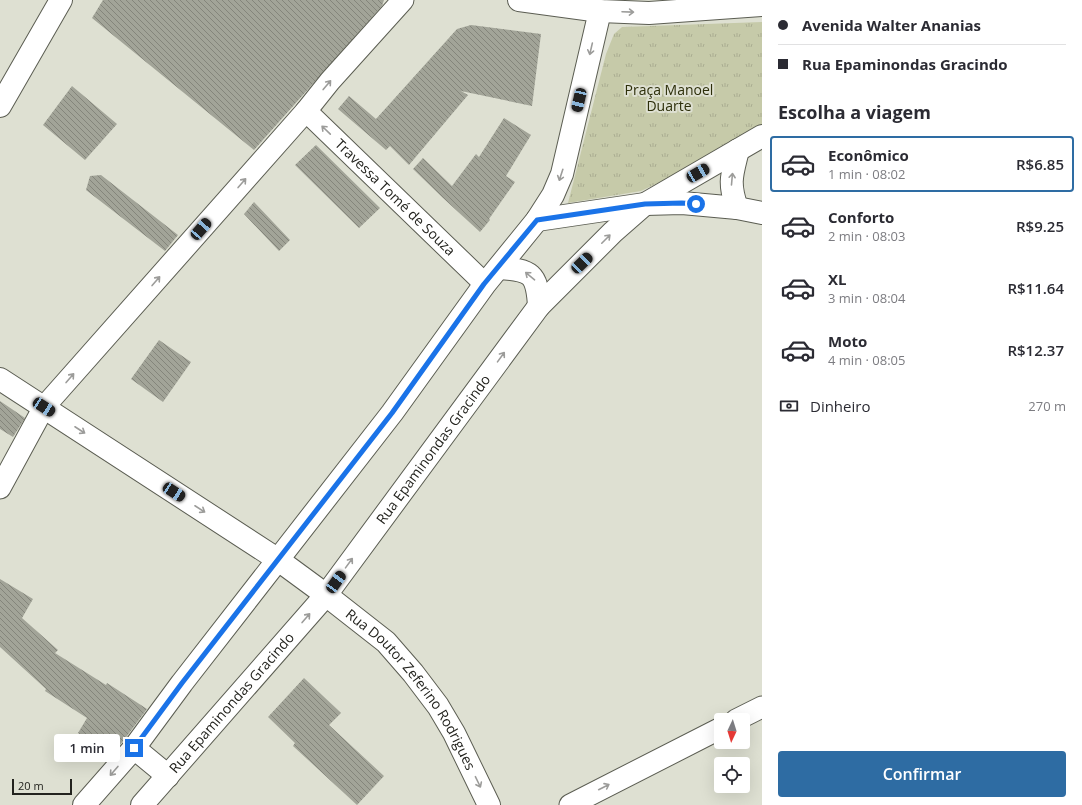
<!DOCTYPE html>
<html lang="pt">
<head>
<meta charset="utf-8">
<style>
  :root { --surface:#fff; --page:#f7f7f7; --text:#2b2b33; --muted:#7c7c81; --line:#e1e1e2; --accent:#2e6ca3 }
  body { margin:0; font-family:"Open Sans",sans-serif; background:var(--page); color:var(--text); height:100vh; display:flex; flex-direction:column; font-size:15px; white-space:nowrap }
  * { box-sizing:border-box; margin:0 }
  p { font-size:13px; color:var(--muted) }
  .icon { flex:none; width:22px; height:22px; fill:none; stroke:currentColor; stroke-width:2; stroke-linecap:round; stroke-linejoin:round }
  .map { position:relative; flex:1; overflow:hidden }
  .side { display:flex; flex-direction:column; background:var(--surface); width:320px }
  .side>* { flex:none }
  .hud { display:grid; align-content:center; height:88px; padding:0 16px; background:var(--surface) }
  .needle { width:26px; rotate:184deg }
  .fabs { position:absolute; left:714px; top:713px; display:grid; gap:8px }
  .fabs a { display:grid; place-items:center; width:36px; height:36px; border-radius:4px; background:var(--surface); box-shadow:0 4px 16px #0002; font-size:20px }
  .scale { position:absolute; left:12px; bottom:10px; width:60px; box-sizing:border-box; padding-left:4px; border:2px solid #23231e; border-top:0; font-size:11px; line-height:14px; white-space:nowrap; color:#23231e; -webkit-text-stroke:3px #dee0d2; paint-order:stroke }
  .end { position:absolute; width:18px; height:18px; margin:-9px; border:5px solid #1a73e8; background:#fff; box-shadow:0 0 0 2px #fff }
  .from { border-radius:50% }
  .bubble { position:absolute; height:28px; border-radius:4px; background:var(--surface); box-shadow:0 4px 16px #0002; font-size:13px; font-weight:600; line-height:28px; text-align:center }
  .car { position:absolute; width:12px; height:24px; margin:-12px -6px; border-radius:5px; box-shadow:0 0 3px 1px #0007; background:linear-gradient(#222 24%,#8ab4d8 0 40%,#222 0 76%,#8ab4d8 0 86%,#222 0) }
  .hud b { display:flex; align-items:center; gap:14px; height:38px; font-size:15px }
  .hud b+b { border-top:1px solid var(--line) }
  .hud i { width:10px; height:10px; background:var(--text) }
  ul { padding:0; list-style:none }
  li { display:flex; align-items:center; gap:12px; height:56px; margin:0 8px 6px; padding:0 8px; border:2px solid transparent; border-radius:4px }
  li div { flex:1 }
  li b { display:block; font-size:15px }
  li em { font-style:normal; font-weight:600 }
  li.active { border-color:var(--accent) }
  li>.icon { width:36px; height:36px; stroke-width:1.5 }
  h2 { padding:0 16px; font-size:18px; line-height:48px }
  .pay { display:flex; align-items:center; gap:10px; height:44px; padding:0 16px; font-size:15px }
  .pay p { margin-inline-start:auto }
  .action { display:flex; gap:8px; margin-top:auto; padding:8px 16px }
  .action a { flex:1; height:46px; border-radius:4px; background:var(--accent); color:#fff; font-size:16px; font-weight:600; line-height:46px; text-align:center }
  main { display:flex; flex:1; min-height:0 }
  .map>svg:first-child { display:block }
  .grass { fill:url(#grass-tufts) }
  .building { fill:url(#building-back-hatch) }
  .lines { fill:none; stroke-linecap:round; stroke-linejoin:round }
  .street-casing { stroke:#5b5d52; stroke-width:23 }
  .secondary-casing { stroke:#5b5d52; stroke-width:24 }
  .primary-casing { stroke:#5b5d52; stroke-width:24 }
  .street { stroke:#fff; stroke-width:21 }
  .secondary { stroke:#fff; stroke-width:22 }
  .primary { stroke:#fff; stroke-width:22 }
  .oneway { stroke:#9c9c9a }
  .route { stroke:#1a73e8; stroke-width:5 }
  .labels { text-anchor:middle; stroke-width:4; stroke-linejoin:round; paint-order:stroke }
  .park-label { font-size:14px; fill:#2d2f0a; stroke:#dee0d2 }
  .street-label { font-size:14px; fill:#23231e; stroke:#dee0d2 }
</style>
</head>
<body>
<main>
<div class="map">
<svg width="762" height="805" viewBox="0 0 762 805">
  <defs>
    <pattern id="grass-tufts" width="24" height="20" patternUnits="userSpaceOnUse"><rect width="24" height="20" fill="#c6caa9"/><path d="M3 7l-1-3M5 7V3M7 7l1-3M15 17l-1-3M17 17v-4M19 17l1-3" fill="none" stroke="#aaad91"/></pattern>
    <pattern id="building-back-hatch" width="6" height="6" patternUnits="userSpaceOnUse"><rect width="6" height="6" fill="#a2a498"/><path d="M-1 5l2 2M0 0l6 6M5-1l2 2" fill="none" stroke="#84857b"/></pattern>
  </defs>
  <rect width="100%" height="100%" fill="#dee0d2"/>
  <!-- grass -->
  <path class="grass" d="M762,22v106l-72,40 -49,23 -73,12 38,-149 8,-20 8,-7z"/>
  <!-- building -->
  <path class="building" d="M103,0h281l-2,6 -128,144 -162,-132z
    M471,25l70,9 -9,72 -71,-15 7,4 -59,70 -19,-19 -4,4 -48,-41 11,-13 27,23 81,-90z
    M72,86l45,38 -32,36 -42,-35z
    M504,118l27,17 -25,41 9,6 -26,37 1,1 -10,12 -37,-34 -30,-29 10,-11 29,28 24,-32 3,3z
    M316,145l64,63 -21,20 -64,-63z
    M101,175l77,60 -13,16 -79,-61 4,-14z
    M254,202l36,38 -11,11 -35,-37z
    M159,340l32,22 -28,40 -32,-23z
    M0,401l25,17 -12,19 -13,-8z
    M0,579l33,20 -11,19 36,32 -3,3 51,32 1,-2 40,26 -23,31 -13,15 -33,-22 9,-15 -42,-27 1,-2 -46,-42z
    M304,678l37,35 -12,12 55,51 -27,29 -64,-59 2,-3 -27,-26z"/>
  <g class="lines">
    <defs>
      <g id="street">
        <path id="s1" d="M306,111l179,173"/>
        <path d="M0,488l44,-81 262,-296 24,-30 73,-81"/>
        <path d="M736,720l26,-13"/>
        <path d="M570,805l151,-77"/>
      </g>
      <g id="secondary">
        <path d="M737,208c-9,-26 -5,-33 1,-58"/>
        <path d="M537,220l108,-16 37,-1 55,5 25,5"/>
        <path d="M499,268c32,2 38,5 40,38"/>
        <path id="s2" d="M0,379l277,180 49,36 60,47 27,31 25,33 16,27 35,72"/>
        <path d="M134,748l34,28"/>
        <path d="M84,805l50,-57 48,-65 210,-270 93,-129 52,-64 16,-25 9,-21 38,-163"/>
        <path id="s3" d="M142,805l184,-210 213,-289 74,-74 32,-28 117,-68"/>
      </g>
      <path id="primary" d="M519,0l81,11 49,2 113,-8
        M0,106l61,-106"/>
    </defs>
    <!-- street casing -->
    <use href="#street" class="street-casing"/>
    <!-- secondary casing -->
    <use href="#secondary" class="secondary-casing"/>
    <!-- primary casing -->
    <use href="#primary" class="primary-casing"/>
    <!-- street -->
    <use href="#street" class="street"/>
    <!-- secondary -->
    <use href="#secondary" class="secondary"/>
    <!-- primary -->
    <use href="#primary" class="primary"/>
  </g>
  <!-- one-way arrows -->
  <defs><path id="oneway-shaft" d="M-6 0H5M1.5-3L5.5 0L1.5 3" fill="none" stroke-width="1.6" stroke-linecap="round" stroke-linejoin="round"/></defs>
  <g class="oneway">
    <use href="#oneway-shaft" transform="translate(628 12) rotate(2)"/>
    <use href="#oneway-shaft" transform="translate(591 49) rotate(103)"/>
    <use href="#oneway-shaft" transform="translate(327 85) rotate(-50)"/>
    <use href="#oneway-shaft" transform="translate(326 130) rotate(-136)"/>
    <use href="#oneway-shaft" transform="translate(561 175) rotate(108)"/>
    <use href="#oneway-shaft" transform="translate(732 179) rotate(-85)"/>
    <use href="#oneway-shaft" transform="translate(242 183) rotate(-49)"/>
    <use href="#oneway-shaft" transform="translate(606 239) rotate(-45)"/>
    <use href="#oneway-shaft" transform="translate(530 276) rotate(-140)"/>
    <use href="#oneway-shaft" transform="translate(156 281) rotate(-49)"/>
    <use href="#oneway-shaft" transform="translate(501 357) rotate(-54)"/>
    <use href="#oneway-shaft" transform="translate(70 378) rotate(-49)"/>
    <use href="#oneway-shaft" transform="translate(80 430) rotate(33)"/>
    <use href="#oneway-shaft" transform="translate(200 509) rotate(33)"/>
    <use href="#oneway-shaft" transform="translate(349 563) rotate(-54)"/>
    <use href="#oneway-shaft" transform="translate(306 618) rotate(-49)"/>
    <use href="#oneway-shaft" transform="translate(114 771) rotate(131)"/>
    <use href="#oneway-shaft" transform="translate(478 782) rotate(64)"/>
    <use href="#oneway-shaft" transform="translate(604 787) rotate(-27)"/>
  </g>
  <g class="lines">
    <!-- route -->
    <path class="route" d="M134,748l48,-65 210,-270 92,-129 53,-64 108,-16 37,-1 14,1"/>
  </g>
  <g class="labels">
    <!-- park labels -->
    <g class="park-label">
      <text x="669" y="95">Praça Manoel<tspan x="669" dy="16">Duarte</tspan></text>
    </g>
    <!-- street labels -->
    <g class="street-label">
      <text dy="5" stroke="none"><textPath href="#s1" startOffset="124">Travessa Tomé de Souza</textPath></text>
      <text dy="5" stroke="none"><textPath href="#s3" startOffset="460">Rua Epaminondas Gracindo</textPath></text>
      <text dy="5" stroke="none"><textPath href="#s2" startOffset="520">Rua Doutor Zeferino Rodrigues</textPath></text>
      <text dy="5" stroke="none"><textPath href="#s3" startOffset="136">Rua Epaminondas Gracindo</textPath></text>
    </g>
  </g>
</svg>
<div class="fabs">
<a><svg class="needle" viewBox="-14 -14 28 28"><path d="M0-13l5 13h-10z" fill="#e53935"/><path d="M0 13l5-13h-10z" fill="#7c7c81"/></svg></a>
<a><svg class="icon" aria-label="locate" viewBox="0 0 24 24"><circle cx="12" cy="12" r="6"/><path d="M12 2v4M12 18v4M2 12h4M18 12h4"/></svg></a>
</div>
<div class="scale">20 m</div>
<i class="end from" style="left:696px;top:204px"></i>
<i class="end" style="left:134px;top:748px"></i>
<div class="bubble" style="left:54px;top:734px;width:66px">1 min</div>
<i class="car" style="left:579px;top:100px;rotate:193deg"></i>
<i class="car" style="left:698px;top:173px;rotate:60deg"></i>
<i class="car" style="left:201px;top:229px;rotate:41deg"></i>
<i class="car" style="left:582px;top:263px;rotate:46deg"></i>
<i class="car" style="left:44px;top:407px;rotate:123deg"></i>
<i class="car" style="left:174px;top:492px;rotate:123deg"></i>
<i class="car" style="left:336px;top:582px;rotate:36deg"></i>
</div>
<section class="side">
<div class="hud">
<b><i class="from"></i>Avenida Walter Ananias</b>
<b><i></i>Rua Epaminondas Gracindo</b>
</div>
<h2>Escolha a viagem</h2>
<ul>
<li class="active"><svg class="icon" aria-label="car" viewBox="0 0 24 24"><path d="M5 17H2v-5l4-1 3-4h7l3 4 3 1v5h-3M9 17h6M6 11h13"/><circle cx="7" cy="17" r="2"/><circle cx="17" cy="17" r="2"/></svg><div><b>Econômico</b><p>1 min · 08:02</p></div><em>R$6.85</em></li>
<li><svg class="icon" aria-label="car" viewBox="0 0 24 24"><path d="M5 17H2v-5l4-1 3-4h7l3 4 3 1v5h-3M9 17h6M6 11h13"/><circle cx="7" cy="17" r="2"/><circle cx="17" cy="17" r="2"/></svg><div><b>Conforto</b><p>2 min · 08:03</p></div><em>R$9.25</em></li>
<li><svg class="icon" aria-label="car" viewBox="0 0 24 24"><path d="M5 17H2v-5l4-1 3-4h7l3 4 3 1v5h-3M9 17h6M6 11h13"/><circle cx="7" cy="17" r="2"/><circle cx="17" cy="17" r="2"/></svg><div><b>XL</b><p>3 min · 08:04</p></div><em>R$11.64</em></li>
<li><svg class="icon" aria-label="car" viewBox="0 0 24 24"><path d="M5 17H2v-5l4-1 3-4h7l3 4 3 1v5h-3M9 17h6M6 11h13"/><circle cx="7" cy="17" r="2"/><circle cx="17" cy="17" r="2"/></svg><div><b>Moto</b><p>4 min · 08:05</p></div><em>R$12.37</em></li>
</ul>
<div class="pay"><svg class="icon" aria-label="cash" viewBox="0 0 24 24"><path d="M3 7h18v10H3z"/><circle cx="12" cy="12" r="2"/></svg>Dinheiro<p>270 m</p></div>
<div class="action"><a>Confirmar</a></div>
</section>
</main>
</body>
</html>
